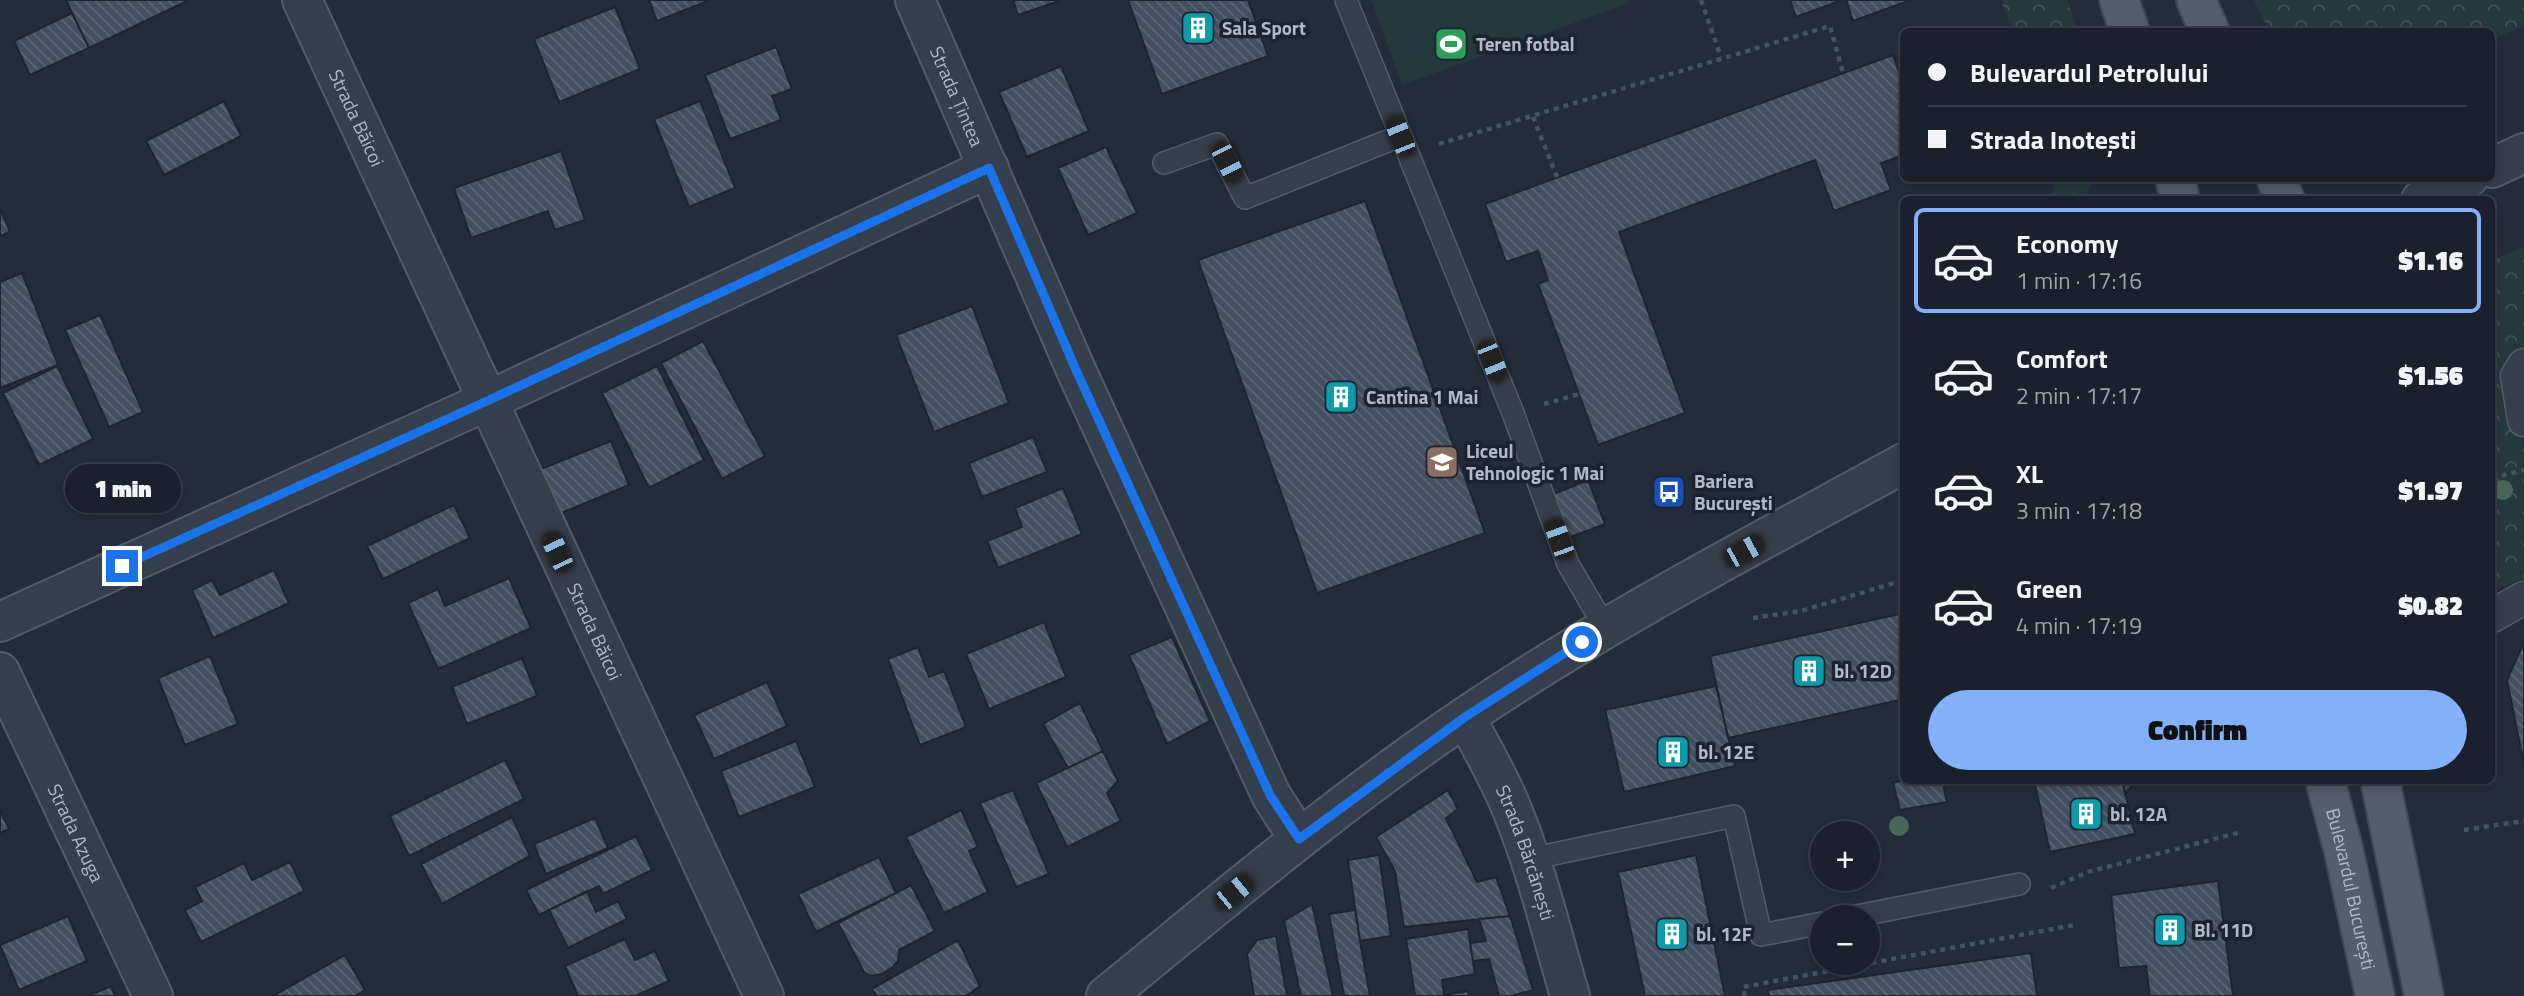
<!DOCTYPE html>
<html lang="en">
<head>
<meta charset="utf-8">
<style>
  :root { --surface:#1a212c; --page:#232934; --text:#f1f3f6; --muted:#9fa3a9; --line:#383e48; --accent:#83b0f9 }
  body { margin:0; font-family:"Titillium Web",sans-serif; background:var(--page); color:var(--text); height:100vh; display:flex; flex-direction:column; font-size:26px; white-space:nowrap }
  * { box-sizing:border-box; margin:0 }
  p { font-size:23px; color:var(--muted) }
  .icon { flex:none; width:38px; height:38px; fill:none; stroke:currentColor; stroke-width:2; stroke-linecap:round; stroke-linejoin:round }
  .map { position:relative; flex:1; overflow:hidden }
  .panel { position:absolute; left:1900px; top:196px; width:595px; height:588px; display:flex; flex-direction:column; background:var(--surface); border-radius:10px; box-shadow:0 4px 10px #0003,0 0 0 2px var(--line) }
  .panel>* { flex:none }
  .top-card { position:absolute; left:1900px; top:28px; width:595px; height:154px; border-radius:10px; box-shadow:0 4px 10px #0003,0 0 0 2px var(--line); display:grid; align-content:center; height:154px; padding:0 28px; background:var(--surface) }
  .controls { position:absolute; left:1810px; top:821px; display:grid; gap:14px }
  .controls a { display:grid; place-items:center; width:70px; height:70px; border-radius:50%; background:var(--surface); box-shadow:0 4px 10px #0003,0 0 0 2px var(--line); font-size:35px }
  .end { position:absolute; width:32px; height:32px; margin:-16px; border:9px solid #1a73e8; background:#fff; box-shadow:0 0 0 4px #fff }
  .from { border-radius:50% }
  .bubble { position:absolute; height:49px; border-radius:24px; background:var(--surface); box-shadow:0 4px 10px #0003,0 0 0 2px var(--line); font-size:23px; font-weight:800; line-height:49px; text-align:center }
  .car { position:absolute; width:21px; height:42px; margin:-21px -10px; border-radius:9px; box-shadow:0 0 5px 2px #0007; background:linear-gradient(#222 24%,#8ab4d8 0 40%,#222 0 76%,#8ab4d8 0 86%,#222 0) }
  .top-card b { display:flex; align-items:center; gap:24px; height:66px; font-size:26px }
  .top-card b+b { border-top:2px solid var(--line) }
  .top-card i { width:18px; height:18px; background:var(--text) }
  ul { padding:12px 0 0; list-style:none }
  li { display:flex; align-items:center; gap:21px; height:105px; margin:0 14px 10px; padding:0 14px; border:4px solid transparent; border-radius:10px }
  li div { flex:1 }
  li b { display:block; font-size:26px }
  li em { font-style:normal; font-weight:800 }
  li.current { border-color:var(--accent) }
  li>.icon { width:63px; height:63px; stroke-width:1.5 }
  .cta { display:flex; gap:14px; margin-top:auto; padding:14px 28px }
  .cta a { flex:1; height:80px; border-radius:42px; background:var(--accent); color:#111; font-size:28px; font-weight:800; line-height:80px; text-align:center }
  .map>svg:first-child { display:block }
  .forest { fill:url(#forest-crowns) }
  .garden { fill:#24393c }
  .building { fill:url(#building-back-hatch); stroke:#1d2532; stroke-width:2 }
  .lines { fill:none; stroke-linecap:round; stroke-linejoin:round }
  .service-casing { stroke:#535c69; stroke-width:24 }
  .pedestrian-casing { stroke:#535c69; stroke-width:35 }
  .minor-casing { stroke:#535c69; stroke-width:42 }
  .tertiary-casing { stroke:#535c69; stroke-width:42 }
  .primary-casing { stroke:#3f4754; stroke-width:42 }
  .path { stroke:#415659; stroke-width:4.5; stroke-dasharray:5 5; stroke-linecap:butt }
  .service { stroke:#353e4b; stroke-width:21 }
  .pedestrian { stroke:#353e4b; stroke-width:32 }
  .minor { stroke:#353e4b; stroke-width:38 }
  .tertiary { stroke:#353e4b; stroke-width:38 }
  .primary { stroke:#535d6b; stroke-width:38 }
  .tree { fill:#48675a }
  .route { stroke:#1a73e8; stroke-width:9 }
  .labels { text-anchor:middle; stroke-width:7; stroke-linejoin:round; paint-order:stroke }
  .poi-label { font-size:19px; font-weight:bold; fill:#b0b9c7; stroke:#1b2330; text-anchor:start }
  .street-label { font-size:19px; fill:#b0b9c7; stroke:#1b2330 }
</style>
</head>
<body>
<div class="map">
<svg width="2524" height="996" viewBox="0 0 2524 996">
  <defs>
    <pattern id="forest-crowns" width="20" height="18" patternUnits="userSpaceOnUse" patternTransform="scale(1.75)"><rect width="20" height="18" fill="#24393c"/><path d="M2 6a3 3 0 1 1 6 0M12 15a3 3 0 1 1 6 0" fill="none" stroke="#415457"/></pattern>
    <pattern id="building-back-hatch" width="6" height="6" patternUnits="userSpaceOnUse" patternTransform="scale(1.75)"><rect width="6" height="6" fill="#424f60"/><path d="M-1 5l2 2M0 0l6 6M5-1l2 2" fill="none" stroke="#5b6675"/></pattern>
  </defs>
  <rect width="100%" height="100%" fill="#222c3b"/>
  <!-- forest -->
  <path class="forest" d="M2001,0h66l11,31h-66z
    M2254,0h270v26l-32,13v-7l-223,-1z
    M2054,179v-1l39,1 -8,20h-33z
    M2524,246v162l-7,7 7,36v129l-32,9v-328z"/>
  <!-- garden -->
  <path class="garden" d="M1371,0h257l1,3 -227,82z"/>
  <!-- building -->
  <path class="building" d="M66,0h123l-100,48z
    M649,0h61l-53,21z
    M1013,0h46v1l-41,14z
    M1128,0h120l20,56 -106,38z
    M1790,0h52l-46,17z
    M1846,0h65l-58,21z
    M615,7l25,62 -81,33 -25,-63z
    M72,13l17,35 -59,27 -16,-34z
    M776,47l16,42 -20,7 9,24 -51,19 -25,-64z
    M1893,55l11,31v69l-23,8 10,27 -57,21 -19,-51 -196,72 66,181 -87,32 -60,-161 10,-4 -10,-29 -32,11 -21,-58z
    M1061,66l28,65 -62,26 -28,-65z
    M224,101l17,35 -77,39 -18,-34z
    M700,101l35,87 -46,19 -35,-88z
    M1106,147l31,66 -49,22 -30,-67z
    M561,151l24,69 -30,10 -7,-19 -77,27 -17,-50z
    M1365,201l120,332 -168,60 -119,-333z
    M0,208l10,24 -10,4z
    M22,273l36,92 -58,23v-106z
    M972,306l37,97 -75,29 -38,-97z
    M100,315l43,97 -34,15 -44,-97z
    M703,341l62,115 -43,23 -61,-116z
    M57,366l36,73 -54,26 -36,-72z
    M657,366l47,94 -55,28 -47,-95z
    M1033,437l14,35 -65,25 -13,-34z
    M611,441l18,44 -75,31 -18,-45z
    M1588,480l17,44 -37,14 -17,-43z
    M1063,488l19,46 -84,34 -11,-27 35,-14 -7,-19z
    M454,505l16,33 -87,41 -16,-33z
    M274,570l15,33 -76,35 -21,-48 20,-10 8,15z
    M509,578l22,50 -93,41 -30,-66 30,-14 7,17z
    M1904,613v86l-176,39 -18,-82z
    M1044,622l22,55 -77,32 -23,-55z
    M1172,637l38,84 -43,23 -38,-89z
    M2524,642v123l-17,-85z
    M918,647l11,30 15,-6 22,56 -46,18 -32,-86z
    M210,656l28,68 -53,21 -27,-67z
    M522,658l15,38 -70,28 -15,-37z
    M767,682l20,44 -73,33 -20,-44z
    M1716,686l19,80 -111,26 -19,-82z
    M1080,703l23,48 -35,17 -25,-44z
    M796,741l19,46 -76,30 -18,-46z
    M1103,751l15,30 -11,12 14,28 -54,26 -31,-64z
    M505,760l19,39 -115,57 -19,-40z
    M1904,780h38l5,22 -47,8 -7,-27z
    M2034,780h88l13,54 -85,18z
    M2122,780h14l-11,14z
    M1013,790l36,84 -33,13 -36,-84z
    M1448,790l10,19 -12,9 31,64 19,-5 14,39 -106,11 -9,-56 -19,-34z
    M0,810l9,19 -9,4z
    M961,810l17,37 -9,4 19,41 -44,21 -38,-76z
    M512,817l18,39 -88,48 -21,-40z
    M595,818l13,30 -62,26 -12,-30z
    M636,836l16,34 -49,24 -4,-8 -60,29 -13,-25z
    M1379,855l12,81 -31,5 -12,-81z
    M1696,855l29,141h-80l-27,-124z
    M879,857l17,36 -80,39 -18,-38z
    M290,862l14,29 -103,51 -16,-32 17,-9 -7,-14 49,-24 8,17z
    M2218,881l15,115h-83l-4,-30 -27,2 -8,-73z
    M911,885l24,46 -36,19 -1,11 -5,6 -11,7 -11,2 -7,-4 -26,-49z
    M587,891l9,21 22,-11 9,18 -59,29 -19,-38z
    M1312,904l21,92h-32l-17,-75z
    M1355,910l5,31 10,55h-26l-15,-82z
    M68,916l19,45 -68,29 -19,-45z
    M1510,916l23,74 -22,6h-12l-10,-37 -16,2 -3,-18 16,-2 -7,-22z
    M1468,929l7,45 -33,6 2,15 24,-4 1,5h-54l-9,-57z
    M1276,936l11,60h-33l-7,-42 10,-14z
    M625,939l10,21 20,-9 14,30 -34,15h-57l-13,-30z
    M958,940l22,46 -14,10h-89l-5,-7z
    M2031,953l6,43h-268l-1,-6z
    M345,955l20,35 -10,6h-82z
    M111,986l4,10h-27z"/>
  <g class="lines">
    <defs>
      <path id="service" d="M1346,0l167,413 55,151 37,63
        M1164,163l53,-19 28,54 155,-62
        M1530,859l204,-43 27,119 61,-12
        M1852,917l167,-33"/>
      <path id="pedestrian" d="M2524,365l-7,11 7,44
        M2492,616l32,-18"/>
      <g id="minor">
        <path id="s1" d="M302,0l462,996"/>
        <path id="s2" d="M915,0l161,370 195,425 28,44"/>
        <path d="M0,622l487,-221 502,-233"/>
        <path id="s3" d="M0,672l153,324"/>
        <path id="s4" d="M1465,717c17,31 35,62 48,95 24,59 39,123 57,184"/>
      </g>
      <path id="tertiary" d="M2492,168l32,-15
        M2421,200l47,-22
        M1106,996c117,-95 233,-194 359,-279 140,-95 291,-173 439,-254"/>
      <g id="primary">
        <path d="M2119,0l11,32"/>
        <path d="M2196,0l14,32"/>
        <path d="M2175,178l5,22"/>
        <path d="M2276,178l9,22"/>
        <path id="s5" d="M2325,780l19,72 31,144"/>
        <path d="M2380,780l44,216"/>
      </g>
    </defs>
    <!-- service casing -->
    <use href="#service" class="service-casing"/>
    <!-- pedestrian casing -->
    <use href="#pedestrian" class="pedestrian-casing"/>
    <!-- minor casing -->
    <use href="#minor" class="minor-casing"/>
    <!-- tertiary casing -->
    <use href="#tertiary" class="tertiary-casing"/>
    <!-- primary casing -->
    <use href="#primary" class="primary-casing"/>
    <!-- path -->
    <path class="path" d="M1701,0l20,57
      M1533,117l24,60
      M1439,144l391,-118 13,47
      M1544,404l35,-10
      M2492,478l32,-8
      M1753,618l48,-7 103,-31
      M2464,830l60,-9
      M2051,888l37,-16 153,-40
      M1745,996l-2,-9 331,-62"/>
    <!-- service -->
    <use href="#service" class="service"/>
    <!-- pedestrian -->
    <use href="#pedestrian" class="pedestrian"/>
    <!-- minor -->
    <use href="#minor" class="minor"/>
    <!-- tertiary -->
    <use href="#tertiary" class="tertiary"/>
    <!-- primary -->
    <use href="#primary" class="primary"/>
  </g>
  <!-- trees -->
  <g class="tree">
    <circle cx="2503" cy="490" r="10"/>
    <circle cx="1899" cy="826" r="10"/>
  </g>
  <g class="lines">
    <!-- route -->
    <path class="route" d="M122,566l365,-165 502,-233 87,202 194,425 29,44 166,-122 117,-75"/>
  </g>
  <!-- icons -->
  <defs>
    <symbol id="building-square" viewBox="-11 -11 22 22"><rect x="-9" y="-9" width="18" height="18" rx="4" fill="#0f9aa8" stroke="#1b2330"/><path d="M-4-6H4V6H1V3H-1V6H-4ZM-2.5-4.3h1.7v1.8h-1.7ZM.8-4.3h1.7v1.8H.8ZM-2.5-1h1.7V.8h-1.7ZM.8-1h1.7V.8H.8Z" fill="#fff"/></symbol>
    <symbol id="stadium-square" viewBox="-11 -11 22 22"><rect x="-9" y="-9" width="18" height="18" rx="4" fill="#2e9e5b" stroke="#1b2330"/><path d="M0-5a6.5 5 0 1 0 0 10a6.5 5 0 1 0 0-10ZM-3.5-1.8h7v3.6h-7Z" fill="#fff"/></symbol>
    <symbol id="school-square" viewBox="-11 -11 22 22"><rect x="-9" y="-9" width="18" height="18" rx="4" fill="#8d6e63" stroke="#1b2330"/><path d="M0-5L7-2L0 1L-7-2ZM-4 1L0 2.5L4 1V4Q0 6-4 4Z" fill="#fff"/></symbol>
    <symbol id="bus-square" viewBox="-11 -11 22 22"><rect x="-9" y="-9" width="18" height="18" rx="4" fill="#1a4fb4" stroke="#1b2330"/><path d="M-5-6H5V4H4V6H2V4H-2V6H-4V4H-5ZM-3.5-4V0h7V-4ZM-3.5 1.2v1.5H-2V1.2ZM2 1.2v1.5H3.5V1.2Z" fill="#fff"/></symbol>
  </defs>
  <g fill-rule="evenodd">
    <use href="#building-square" x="1179" y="9" width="38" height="38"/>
    <use href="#stadium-square" x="1432" y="25" width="38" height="38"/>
    <use href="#building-square" x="1322" y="378" width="38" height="38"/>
    <use href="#school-square" x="1423" y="443" width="38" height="38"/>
    <use href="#bus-square" x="1650" y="473" width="38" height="38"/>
    <use href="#building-square" x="1790" y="652" width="38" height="38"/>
    <use href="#building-square" x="1654" y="733" width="38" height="38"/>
    <use href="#building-square" x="2067" y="795" width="38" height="38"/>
    <use href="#building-square" x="2151" y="911" width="38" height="38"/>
    <use href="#building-square" x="1653" y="915" width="38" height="38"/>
  </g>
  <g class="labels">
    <!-- poi labels -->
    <g class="poi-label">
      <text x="1222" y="35">Sala Sport</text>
      <text x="1476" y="51">Teren fotbal</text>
      <text x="1366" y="404">Cantina 1 Mai</text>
      <text x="1466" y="458">Liceul<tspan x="1466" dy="22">Tehnologic 1 Mai</tspan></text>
      <text x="1694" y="488">Bariera<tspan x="1694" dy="22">București</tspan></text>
      <text x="1834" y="678">bl. 12D</text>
      <text x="1698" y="759">bl. 12E</text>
      <text x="2110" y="821">bl. 12A</text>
      <text x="2194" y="937">Bl. 11D</text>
      <text x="1696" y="941">bl. 12F</text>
    </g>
    <!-- street labels -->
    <g class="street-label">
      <text dy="7" stroke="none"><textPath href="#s2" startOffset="105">Strada Țintea</textPath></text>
      <text dy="7" stroke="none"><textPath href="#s1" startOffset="130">Strada Băicoi</textPath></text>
      <text dy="7" stroke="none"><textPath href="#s1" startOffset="696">Strada Băicoi</textPath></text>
      <text dy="7" stroke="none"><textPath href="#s3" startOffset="178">Strada Azuga</textPath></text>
      <text dy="7" stroke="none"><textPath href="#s4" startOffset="149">Strada Bărcănești</textPath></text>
      <text dy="7" stroke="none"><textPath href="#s5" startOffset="112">Bulevardul București</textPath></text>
    </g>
  </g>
</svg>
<div class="controls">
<a>+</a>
<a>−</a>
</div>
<i class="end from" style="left:1582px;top:642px"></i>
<i class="end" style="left:122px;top:566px"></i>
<div class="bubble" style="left:65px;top:464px;width:116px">1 min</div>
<i class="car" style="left:1400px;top:136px;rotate:338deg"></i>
<i class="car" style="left:1227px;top:162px;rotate:153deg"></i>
<i class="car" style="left:1492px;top:361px;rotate:158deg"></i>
<i class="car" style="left:1559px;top:539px;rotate:340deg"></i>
<i class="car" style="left:1744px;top:551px;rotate:61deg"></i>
<i class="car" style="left:557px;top:552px;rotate:335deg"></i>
<i class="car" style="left:1234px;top:892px;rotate:51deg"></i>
<div class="top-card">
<b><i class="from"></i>Bulevardul Petrolului</b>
<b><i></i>Strada Inotești</b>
</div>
<section class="panel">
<ul>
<li class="current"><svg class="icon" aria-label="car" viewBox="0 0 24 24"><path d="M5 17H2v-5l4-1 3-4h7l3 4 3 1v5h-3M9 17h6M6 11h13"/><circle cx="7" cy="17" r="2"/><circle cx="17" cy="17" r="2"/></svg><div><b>Economy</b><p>1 min · 17:16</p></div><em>$1.16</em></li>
<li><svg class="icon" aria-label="car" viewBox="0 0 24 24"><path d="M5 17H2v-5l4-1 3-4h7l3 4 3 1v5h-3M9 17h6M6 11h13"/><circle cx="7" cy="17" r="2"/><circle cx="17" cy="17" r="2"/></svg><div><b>Comfort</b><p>2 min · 17:17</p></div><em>$1.56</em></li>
<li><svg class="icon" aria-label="car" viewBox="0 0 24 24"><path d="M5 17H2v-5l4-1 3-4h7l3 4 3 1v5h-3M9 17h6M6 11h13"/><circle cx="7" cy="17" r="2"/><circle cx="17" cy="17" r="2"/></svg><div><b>XL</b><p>3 min · 17:18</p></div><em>$1.97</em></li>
<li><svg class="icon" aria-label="car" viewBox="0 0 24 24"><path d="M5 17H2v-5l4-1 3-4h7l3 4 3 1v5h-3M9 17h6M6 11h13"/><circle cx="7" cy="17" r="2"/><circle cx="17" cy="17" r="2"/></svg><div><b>Green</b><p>4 min · 17:19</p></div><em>$0.82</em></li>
</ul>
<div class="cta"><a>Confirm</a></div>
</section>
</div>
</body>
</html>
